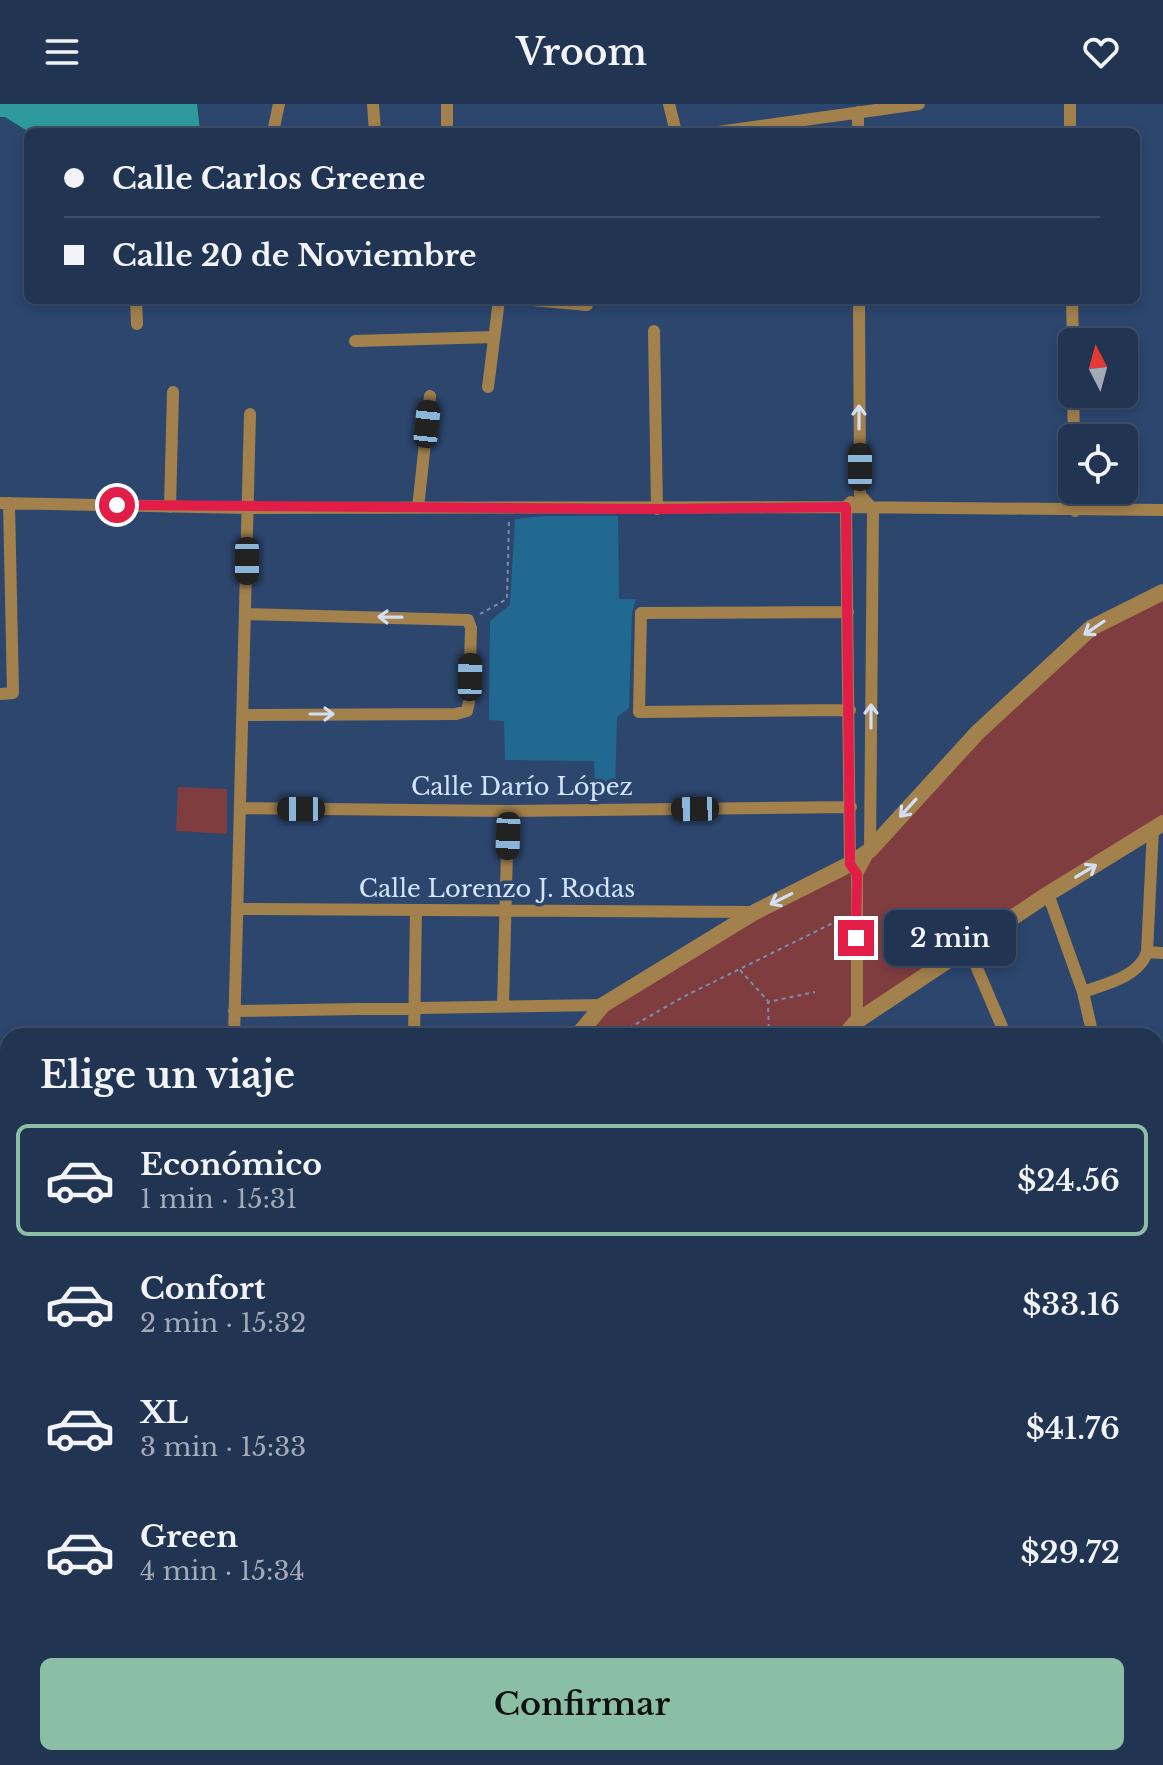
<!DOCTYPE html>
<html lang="es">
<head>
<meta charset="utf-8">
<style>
  :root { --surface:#213452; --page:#2d3f5c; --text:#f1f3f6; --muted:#a2aab8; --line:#3e4f69; --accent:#8abfa5 }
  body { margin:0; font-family:"Libre Baskerville",serif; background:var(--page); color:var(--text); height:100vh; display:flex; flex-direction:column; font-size:30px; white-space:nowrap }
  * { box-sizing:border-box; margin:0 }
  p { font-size:26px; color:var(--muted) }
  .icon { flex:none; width:44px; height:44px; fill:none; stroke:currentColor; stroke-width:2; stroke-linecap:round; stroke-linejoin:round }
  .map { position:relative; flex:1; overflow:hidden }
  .sheet { position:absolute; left:0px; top:924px; width:1164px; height:738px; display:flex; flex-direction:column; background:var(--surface); border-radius:24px 24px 0 0; box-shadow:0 4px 12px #0003,0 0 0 2px var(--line) }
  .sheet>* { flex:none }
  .banner { position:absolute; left:24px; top:24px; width:1116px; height:176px; border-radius:12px; box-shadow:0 4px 12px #0003,0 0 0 2px var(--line); display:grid; align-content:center; height:176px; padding:0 40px; background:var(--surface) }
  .needle { width:52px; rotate:354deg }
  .tools { position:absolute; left:1058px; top:224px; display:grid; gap:16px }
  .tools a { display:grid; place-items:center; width:80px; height:80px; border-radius:12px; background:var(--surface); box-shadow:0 4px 12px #0003,0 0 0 2px var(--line); font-size:40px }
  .end { position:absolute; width:36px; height:36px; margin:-18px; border:10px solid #e11d48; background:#fff; box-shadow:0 0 0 4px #fff }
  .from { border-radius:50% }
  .bubble { position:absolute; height:56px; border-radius:12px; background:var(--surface); box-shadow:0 4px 12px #0003,0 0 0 2px var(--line); font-size:26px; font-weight:600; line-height:56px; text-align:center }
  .car { position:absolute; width:24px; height:48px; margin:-24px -12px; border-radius:10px; box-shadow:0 0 6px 2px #0007; background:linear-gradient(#222 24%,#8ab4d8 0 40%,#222 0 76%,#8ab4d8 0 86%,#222 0) }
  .banner b { display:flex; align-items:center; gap:28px; height:76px; font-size:30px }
  .banner b+b { border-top:2px solid var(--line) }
  .banner i { width:20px; height:20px; background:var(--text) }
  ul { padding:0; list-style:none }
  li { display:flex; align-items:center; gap:24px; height:112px; margin:0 16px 12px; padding:0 24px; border:4px solid transparent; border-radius:12px }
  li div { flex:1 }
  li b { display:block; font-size:30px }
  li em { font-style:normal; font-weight:600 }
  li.active { border-color:var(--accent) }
  li>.icon { width:72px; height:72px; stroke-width:1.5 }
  h2 { padding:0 40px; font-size:36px; line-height:96px }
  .cta { display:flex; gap:16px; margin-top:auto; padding:16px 40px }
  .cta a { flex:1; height:92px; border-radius:12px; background:var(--accent); color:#111; font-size:32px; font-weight:600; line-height:92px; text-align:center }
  header { display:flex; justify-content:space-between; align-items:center; height:104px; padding:0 40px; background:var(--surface); font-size:36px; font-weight:600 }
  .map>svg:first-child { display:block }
  .green { fill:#803d40 }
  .water { fill:#2e9a9e }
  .building { fill:#226991 }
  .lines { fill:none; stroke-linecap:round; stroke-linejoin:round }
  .path { stroke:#788eaf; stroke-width:2; stroke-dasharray:4 4; stroke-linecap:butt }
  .service { stroke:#a2814d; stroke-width:6 }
  .minor { stroke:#a2814d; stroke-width:12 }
  .tertiary { stroke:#a2814d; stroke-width:16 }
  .oneway { stroke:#d2dff4 }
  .route { stroke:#e11d48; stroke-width:10 }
  .labels { text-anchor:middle; stroke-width:7; stroke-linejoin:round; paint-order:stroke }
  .street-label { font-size:24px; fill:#d4e4fd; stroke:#2c466e }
</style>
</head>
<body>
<header><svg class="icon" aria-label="menu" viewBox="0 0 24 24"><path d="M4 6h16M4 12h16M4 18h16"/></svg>Vroom<svg class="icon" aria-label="heart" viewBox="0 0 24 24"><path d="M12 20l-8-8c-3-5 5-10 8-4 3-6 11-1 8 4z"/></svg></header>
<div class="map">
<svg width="1163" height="1661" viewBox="0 0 1163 1661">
  <rect width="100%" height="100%" fill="#2c466e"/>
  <!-- green -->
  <path class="green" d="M1163,492v227l-320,213h-263l23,-31 267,-155 221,-222z
    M178,683l49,2v45l-51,-3z"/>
  <!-- water -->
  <path class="water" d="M0,0h197l3,27 -171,1 -24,-15h-5z"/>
  <!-- building -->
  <path class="building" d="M544,412h74l1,83h17l-4,14 -3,95 -12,9 -2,75 -20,4 -1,-35 -89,-1 -1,-39 -15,-1 1,-99 20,-16 5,-86z"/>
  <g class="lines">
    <!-- path -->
    <path class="path" d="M480,510l27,-15 2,-79
      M740,866l28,31
      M615,932l68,-39 162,-80
      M769,932l-1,-34 47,-10
      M0,1371h8"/>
    <!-- service -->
    <path class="service" d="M1156,1031h7
      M1156,1092h7"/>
    <!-- minor -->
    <path class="minor" d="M373,0l2,28
      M669,0l7,28
      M1070,0v28
      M858,8v20
      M273,28l6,-28
      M447,28v-28
      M718,28l201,-28
      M136,196l1,24
      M532,196l55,5
      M1072,196l1,42
      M654,227l3,178
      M355,237l139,-4
      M488,283l11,-87
      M1073,290l1,44
      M1075,386v21
      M851,398l-5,5 4,357 3,4
      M0,399l247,5 599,-1 317,3
      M170,403l3,-115
      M418,404l12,-112
      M848,508l-207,1 -2,99 211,-2
      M0,590l13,-1 -4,-190
      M244,611l212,-1 11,-3 2,-9 2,-74 -3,-8 -222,-6
      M241,704l267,3 343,-4
      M1048,790l35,98 10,44
      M237,805l515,3
      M968,843l38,89
      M1147,848l16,1
      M1083,888c22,-8 56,-15 64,-40l6,-123
      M503,902l5,-195
      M234,907l369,-6
      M857,917v-147l13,-24 3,-341 -13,-14 -1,-195
      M234,932l16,-622
      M414,932l2,-126
      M1156,955h7
      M1156,1006h7
      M1156,1379l7,2
      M1156,1437h7
      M1156,1511l7,1
      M1156,1615l7,5
      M212,1657c248,4 495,1 743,4
      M137,1661v-7
      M982,1661v-7"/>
    <!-- tertiary -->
    <path class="tertiary" d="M577,932l26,-31 152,-93 95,-48 20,-14 107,-117 114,-105 72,-36
      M844,932l13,-15 191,-127 115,-71
      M44,1661l1,-7
      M358,1661v-7"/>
  </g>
  <!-- one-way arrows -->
  <defs><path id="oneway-shaft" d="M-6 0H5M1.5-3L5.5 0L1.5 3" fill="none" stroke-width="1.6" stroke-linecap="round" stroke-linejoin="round" transform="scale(2)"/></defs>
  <g class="oneway">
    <use href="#oneway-shaft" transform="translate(859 313) rotate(-90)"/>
    <use href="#oneway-shaft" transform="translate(390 513) rotate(-179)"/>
    <use href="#oneway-shaft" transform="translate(1094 524) rotate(146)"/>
    <use href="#oneway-shaft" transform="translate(322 610)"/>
    <use href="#oneway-shaft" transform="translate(871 612) rotate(-90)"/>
    <use href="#oneway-shaft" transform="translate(908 704) rotate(132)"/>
    <use href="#oneway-shaft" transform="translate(1086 767) rotate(-31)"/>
    <use href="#oneway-shaft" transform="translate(781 795) rotate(153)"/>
  </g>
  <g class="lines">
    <!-- route -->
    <path class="route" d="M117,401l540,4 189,-2 4,357 7,10 -1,64"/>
  </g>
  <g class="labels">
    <!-- street labels -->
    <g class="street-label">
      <text x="522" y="691">Calle Darío López</text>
      <text x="497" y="793">Calle Lorenzo J. Rodas</text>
    </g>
  </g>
</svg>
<div class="tools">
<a><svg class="needle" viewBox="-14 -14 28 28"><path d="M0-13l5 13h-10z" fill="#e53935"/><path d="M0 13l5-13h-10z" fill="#a2aab8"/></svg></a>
<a><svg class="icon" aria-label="locate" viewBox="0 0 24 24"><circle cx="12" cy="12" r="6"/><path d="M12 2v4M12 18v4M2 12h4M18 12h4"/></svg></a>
</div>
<i class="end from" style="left:117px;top:401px"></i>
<i class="end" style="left:856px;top:834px"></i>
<div class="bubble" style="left:884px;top:806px;width:132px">2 min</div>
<i class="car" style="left:427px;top:320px;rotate:6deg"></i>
<i class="car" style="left:860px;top:363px;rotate:0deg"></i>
<i class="car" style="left:247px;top:457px;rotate:180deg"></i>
<i class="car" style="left:470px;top:573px;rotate:1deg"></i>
<i class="car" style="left:301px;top:705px;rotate:270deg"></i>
<i class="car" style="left:695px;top:705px;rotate:269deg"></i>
<i class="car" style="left:508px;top:732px;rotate:182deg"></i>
<div class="banner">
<b><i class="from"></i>Calle Carlos Greene</b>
<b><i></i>Calle 20 de Noviembre</b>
</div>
<section class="sheet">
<h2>Elige un viaje</h2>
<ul>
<li class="active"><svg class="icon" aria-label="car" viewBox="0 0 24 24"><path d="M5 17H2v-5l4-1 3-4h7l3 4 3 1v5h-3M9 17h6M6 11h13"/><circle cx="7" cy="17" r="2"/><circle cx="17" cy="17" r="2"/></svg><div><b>Económico</b><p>1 min · 15:31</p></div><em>$24.56</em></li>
<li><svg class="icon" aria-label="car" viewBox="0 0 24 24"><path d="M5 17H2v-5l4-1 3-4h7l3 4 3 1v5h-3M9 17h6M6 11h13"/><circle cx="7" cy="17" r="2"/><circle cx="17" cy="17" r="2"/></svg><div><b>Confort</b><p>2 min · 15:32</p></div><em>$33.16</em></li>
<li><svg class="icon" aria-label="car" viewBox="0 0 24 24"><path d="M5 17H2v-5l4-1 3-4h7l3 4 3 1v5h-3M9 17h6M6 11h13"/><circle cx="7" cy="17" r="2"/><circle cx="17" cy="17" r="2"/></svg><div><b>XL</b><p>3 min · 15:33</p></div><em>$41.76</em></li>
<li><svg class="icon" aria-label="car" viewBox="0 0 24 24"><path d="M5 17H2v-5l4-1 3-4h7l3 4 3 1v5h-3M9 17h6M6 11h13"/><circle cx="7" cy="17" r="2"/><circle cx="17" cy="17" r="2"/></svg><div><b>Green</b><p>4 min · 15:34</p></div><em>$29.72</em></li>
</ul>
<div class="cta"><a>Confirmar</a></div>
</section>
</div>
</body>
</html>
